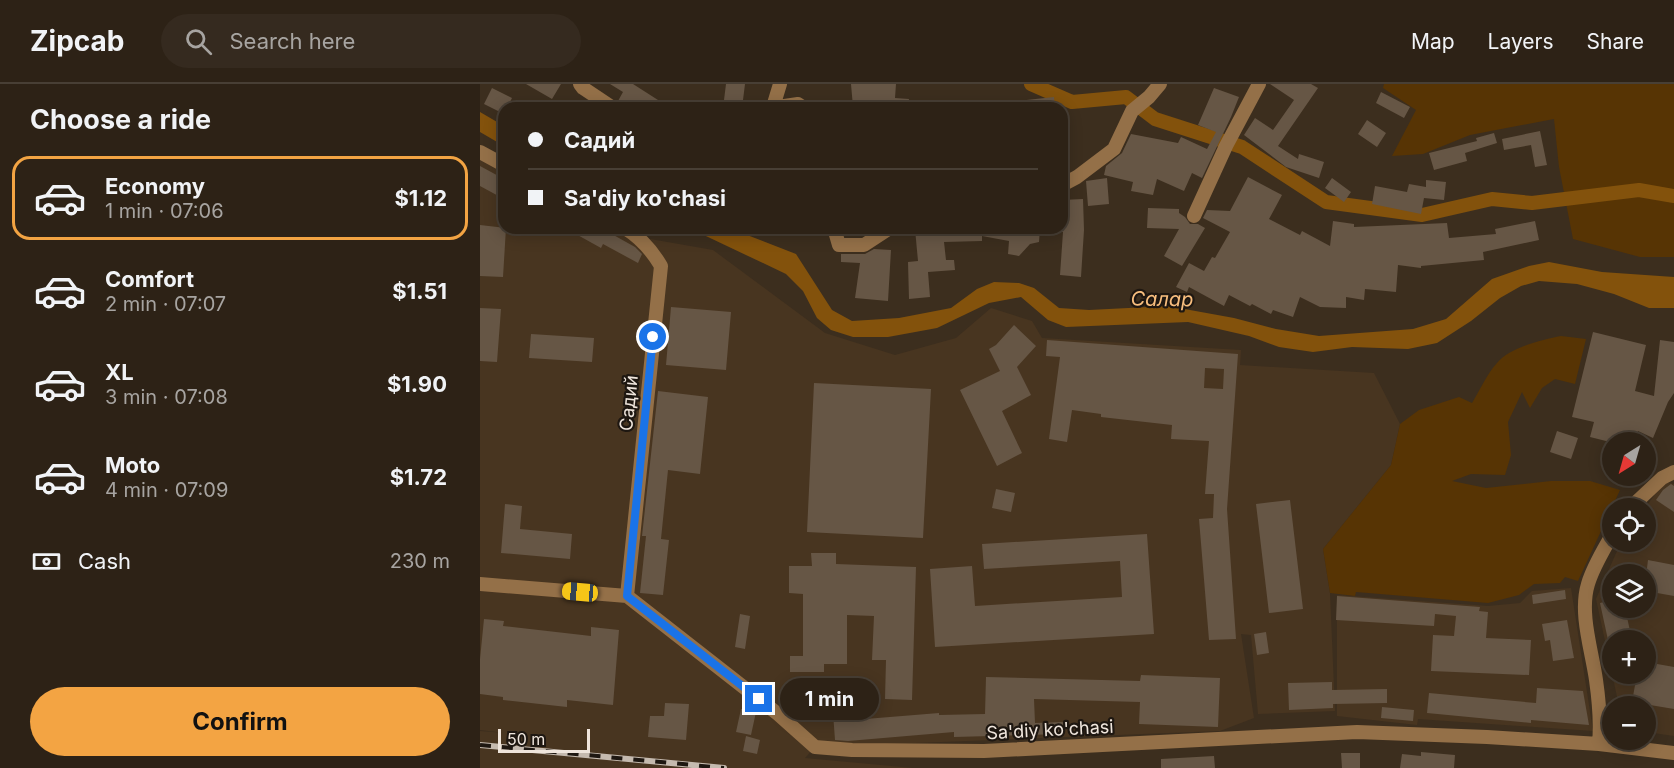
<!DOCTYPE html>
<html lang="en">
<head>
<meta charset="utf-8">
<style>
  :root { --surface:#2d2216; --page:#352a1f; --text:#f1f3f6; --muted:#a7a4a1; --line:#483f35; --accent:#f3a443 }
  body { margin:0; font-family:Inter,sans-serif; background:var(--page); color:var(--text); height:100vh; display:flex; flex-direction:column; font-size:22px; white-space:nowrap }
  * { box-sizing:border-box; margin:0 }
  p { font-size:20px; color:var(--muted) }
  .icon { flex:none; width:33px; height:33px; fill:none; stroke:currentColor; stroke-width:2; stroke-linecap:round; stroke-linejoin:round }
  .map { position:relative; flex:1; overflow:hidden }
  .panel { display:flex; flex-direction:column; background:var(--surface); width:480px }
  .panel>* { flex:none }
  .top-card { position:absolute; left:18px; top:18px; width:570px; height:132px; border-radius:18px; box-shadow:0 3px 15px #0003,0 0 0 2px var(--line); display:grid; align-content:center; height:132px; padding:0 30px; background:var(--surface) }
  .needle { width:39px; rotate:217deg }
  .fabs { position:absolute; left:1122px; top:348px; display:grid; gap:12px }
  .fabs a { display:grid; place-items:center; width:54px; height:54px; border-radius:50%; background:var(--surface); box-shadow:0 3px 15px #0003,0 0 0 2px var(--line); font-size:30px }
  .scale { position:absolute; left:18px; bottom:15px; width:92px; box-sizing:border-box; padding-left:6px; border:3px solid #efe5dc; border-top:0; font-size:16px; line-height:21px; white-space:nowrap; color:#efe5dc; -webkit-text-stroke:4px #1e1711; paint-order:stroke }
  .end { position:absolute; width:27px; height:27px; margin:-14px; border:8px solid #1a73e8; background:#fff; box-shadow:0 0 0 3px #fff }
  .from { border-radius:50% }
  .bubble { position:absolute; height:42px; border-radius:21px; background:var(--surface); box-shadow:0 3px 15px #0003,0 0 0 2px var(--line); font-size:20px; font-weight:700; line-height:42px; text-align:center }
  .car { position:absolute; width:18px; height:36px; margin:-18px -9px; border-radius:8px; box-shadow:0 0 4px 2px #0007; background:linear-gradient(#f5c518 24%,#345 0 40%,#f5c518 0 76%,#345 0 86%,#f5c518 0) }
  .top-card b { display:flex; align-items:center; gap:21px; height:57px; font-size:22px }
  .top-card b+b { border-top:2px solid var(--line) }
  .top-card i { width:15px; height:15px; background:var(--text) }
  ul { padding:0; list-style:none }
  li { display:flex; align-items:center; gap:18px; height:84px; margin:0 12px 9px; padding:0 18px; border:3px solid transparent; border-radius:18px }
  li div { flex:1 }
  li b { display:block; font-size:22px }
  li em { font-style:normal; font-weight:700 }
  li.current { border-color:var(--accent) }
  li>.icon { width:54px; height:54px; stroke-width:1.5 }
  h2 { padding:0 30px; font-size:27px; line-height:72px }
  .pay { display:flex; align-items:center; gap:15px; height:66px; padding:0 30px; font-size:22px }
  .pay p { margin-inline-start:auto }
  .button { display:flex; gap:12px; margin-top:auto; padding:12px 30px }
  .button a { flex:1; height:69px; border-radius:36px; background:var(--accent); color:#111; font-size:24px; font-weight:700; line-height:69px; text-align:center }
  header { display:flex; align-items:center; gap:36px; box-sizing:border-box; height:84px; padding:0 30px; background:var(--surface); border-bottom:2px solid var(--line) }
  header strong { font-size:28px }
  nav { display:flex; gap:33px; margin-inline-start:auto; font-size:21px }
  .search { width:420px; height:54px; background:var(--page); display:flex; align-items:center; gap:15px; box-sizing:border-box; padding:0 21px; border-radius:33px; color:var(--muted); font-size:22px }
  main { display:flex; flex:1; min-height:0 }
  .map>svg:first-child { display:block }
  .built { fill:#483520; fill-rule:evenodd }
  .green { fill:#573404 }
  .water { fill:#83520c }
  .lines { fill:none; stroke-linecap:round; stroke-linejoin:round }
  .canal { stroke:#83520c; stroke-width:14 }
  .building { fill:#665645; fill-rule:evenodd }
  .minor { stroke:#947048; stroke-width:14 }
  .rail-casing { stroke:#c5baaf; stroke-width:6 }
  .rail { stroke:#1e1711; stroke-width:4; stroke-dasharray:11; stroke-linecap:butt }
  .route { stroke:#1a73e8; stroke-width:8 }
  .labels { text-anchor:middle; stroke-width:4.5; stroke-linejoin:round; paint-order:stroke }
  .street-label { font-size:18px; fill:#efe5dc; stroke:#1e1711 }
  .water-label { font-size:20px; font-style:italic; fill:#f8be7e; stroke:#1e1711 }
</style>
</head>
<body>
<header>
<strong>Zipcab</strong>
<div class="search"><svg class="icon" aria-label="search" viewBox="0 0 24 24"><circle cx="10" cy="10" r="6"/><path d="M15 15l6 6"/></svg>Search here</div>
<nav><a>Map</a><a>Layers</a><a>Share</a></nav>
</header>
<main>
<section class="panel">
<h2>Choose a ride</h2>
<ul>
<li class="current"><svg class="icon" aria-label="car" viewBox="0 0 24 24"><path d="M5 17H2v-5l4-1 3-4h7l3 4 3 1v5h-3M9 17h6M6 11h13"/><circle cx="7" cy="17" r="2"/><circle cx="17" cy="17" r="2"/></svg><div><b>Economy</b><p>1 min · 07:06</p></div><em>$1.12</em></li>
<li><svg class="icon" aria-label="car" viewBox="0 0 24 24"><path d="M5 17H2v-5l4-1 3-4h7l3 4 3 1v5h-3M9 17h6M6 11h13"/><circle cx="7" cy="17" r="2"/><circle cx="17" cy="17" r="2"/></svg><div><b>Comfort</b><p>2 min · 07:07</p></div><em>$1.51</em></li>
<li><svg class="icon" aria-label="car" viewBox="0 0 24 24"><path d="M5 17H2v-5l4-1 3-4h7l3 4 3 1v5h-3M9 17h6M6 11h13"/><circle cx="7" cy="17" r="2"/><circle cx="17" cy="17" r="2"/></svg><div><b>XL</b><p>3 min · 07:08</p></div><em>$1.90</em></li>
<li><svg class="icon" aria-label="car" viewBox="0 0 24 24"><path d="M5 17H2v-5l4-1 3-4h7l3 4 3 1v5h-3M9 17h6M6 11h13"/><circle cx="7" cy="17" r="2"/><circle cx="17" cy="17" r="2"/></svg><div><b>Moto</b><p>4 min · 07:09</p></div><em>$1.72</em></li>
</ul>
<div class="pay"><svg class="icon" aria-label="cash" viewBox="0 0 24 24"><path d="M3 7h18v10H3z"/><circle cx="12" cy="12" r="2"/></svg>Cash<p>230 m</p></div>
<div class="button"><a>Confirm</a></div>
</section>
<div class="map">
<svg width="1194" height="684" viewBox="0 0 1194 684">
  <rect width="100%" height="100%" fill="#3c2e1e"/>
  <!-- built -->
  <path class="built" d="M0,73l24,13v58h106l12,6 91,16 112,83 70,22 61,-17 35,-30 41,13 10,17 199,12 -1,15 134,8 26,51 -9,41 -68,84 7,44 5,118 -77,3 -7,-79 -10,-1 13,84 -34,13 -405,16 -10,11 108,10h-433v-37l25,2 -25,-3z
    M1184,398l10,2v252l-28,-4v-26h-27l-23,-107 21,-48 6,-9h23l-1,-34zM1132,490h34v34h-34zM1132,556h34v34h-34z
    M1091,504l22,143 -175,-12 -1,6 -80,-9v-121l151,11 32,-3 12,-12z"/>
  <!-- green -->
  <path class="green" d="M904,0h290v173h-34l-67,-18 -14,-72 -5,-48 -84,16 -47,19 -31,2 24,-46 -33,-22z
    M1081,252l25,3 -11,45 -20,-5 -13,9 -12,20 -8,-16 -14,30 3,33 -6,20 -34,-1 -19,7 34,7 65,-7h39l30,9 -42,91 -13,-4 -5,6 -26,1 -15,11 -31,8 -132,-11 -1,4 -25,-3 -7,-44 68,-84 9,-41 19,-14 40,-13 13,6c8,-13 15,-29 25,-40 13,-16 45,-23 64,-27z"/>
  <!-- water -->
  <path class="water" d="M0,28l24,14v20l-24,-14z
    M209,144h40l67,26 36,56 20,11 47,-3 52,-10 26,-19 17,-7 25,1 15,5 25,20 30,2 79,-4 66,12 42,11 43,7 94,-7 33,-10 46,-40 37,-13 20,-4 53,10 72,5v31h-25l-35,-14 -37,-10 -38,-3 -18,5 -21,12 -29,23 -34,22 -29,6 -56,-2 -39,5 -34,-5 -30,-11 -61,-14 -122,5 -18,-7 -27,-23 -32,6 -52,25 -49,9h-35l-22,-7 -14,-12 -14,-27 -17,-17z"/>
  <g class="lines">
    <!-- canal -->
    <path class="canal" d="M551,0l41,18 54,-5 29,22 87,28 84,55 96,13 70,-16 40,4 107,-13 35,6"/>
  </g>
  <!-- building -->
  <path class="building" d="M46,0h35l-9,15z
    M130,0h23l25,16 -5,8h-31l-4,-7 5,-9z
    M246,0h19l-3,24h-19z
    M371,0h45l-1,14 14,1 -1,9h-23v-3l-32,2z
    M790,0h41l7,4 -40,58 20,13 1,-5 25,8 -5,16 -33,-11 -42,-32 11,-17 18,12 21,-30z
    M12,4l20,10 -5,10h-3v6l-20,-10z
    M734,4l25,9 -8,20 -29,61 -10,-5 -8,18 -27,-12 -4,16 -22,-4 2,-9 -29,-7 2,-9 16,-13 9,-19 47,9 3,-6 26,12 9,-17 -18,-7z
    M901,8l29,15 -6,11 -28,-15z
    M574,13l1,11h-37l-1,-7z
    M887,36l19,13 -9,14 -19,-13z
    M1060,47l7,34 -12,2 -4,-22 -27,5 -2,-11z
    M1014,49l3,10 -32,10 2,8 -33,9 -5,-17 48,-12 -1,-3z
    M0,82l24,13v20l-24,-13z
    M768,93l34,18 -13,24 31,16 2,-4 28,15 3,-25 21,3v3l93,-4 2,15 47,-4 -1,-5 40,-8 4,19 -56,12 1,8 -63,6v2l-23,-3 -2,27 -31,-3 -1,11 -18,-3v11l-26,-1 -20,-10 -7,20 -20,-7 -2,4 -19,-10 -2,2 -21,-11 -5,11 -35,-19 -2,5 -11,-5 13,-24 15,8 8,-14 3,1 15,-26 -27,-14 4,-8 23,1z
    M627,94l2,26 -21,2 -2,-25z
    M852,94l19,14 -7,10 -19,-14z
    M946,96l20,2 -2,18 -20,-2 -3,16 -49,-10 3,-18 32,6 2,-8 17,3z
    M603,115l1,31 -3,47 -21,-2 3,-43h-1v-32z
    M668,124l31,1v4l6,4 5,7h8l7,4 -23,38 -18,-10 15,-27 -32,-1z
    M0,141l26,3 -3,49 -23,-1z
    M85,144h36l34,19 7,7 -4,9 -35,-19 -2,4z
    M444,144h116l-1,14 -9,2 -11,12 -11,-2 1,-13 -27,-5v5l-38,1 2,18h8l1,10 -27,2 2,25 -21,2 -1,-37 10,-1 -3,-32z
    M394,165l17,1 -3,51 -33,-3 5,-35 -19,-1v-8h24z
    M191,223l60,5 -5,58 -60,-5z
    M0,224l21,1 -4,53 -17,-1z
    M534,241l22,21 -19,21 14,28 -29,16 20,42 -25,13 -37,-76 40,-19 -11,-22 7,-4z
    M1113,248l53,13 -11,46 19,5 6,-56 14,2v51l-6,9 -15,36 -15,-7 -3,11h-25l-20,-5 4,-15 -22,-5z
    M51,250l63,4 -2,24 -63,-4z
    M567,256l191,14 -11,155 9,130 -27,1 -10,-121 14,-1 1,-24h-9l4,-53 -38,-2 1,-14 -71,-8v-3l-29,-4 -5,32 -18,-3 11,-82 -14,-1zM725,284l19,1 -1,20 -19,-1z
    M334,299l117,6 -8,149 -116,-6z
    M178,307l50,6 -8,77 -32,-4 -7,69 8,1 -6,55 -23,-2 6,-57h-4z
    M1077,347l21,7 -7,21 -21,-7z
    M1191,400l3,2v26l-18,-12 7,-10z
    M516,405l19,4 -4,19 -19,-4z
    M810,416l13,109 -34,4 -13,-109z
    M25,420l17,2 -2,23 52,5 -2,25 -69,-6z
    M667,450l7,100 -219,13 -5,-78 42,-3 3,40 147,-9 -2,-36 -136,8 -2,-25z
    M331,469h25v11l80,3 -4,133 -27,-1 1,-39h-14l2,-44 -27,-1v49h-23v8h-34v-16h13v-62l-14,-1v-27h23z
    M1168,476l26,5v31l-28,-5v-15z
    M1085,506l1,9 -33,5 -1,-9z
    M857,512l143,11 -1,4 9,1 -2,26 45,2 -2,35 -98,-4 2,-36 21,1 2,-20 -21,-2 -1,12 -98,-6z
    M1132,516v8h13l7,32h-24l-8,-37z
    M260,530l10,2 -5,33 -10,-2z
    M4,535l20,2 -1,5 88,10v-9l28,3 -6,75 -46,-5v7l-64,-7v-3l-23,-3v-35z
    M1087,536l7,38 -21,3 -3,-21 -5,1 -3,-17z
    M786,548l3,21 -12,2 -3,-21z
    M1166,578l28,5v42l-42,-7 5,-28h9z
    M661,591l79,3 -2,49 -79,-3 1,-22 -106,-3 1,24 28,-1v12l-109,3v-5l-106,9 -13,-1 -2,-27 -28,5 -5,-26 14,-3 1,2 36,-2 2,31 86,-7v2l46,-1 1,-37 154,4z
    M852,598v8l55,-1v14l-54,1v4l-44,2 -1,-27z
    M1057,604l46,3 6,34 -58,-5v3l-104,-10 2,-20 107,10z
    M185,619l24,1 -3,36 -38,-3 2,-21h14z
    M902,623l32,3 -1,11 -32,-3z
    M261,625l15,3 -5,23 -15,-3z
    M266,652l14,4 -3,14 -14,-3z
    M941,668l34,3 -1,13h-54l2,-14 19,2z
    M861,669h19v15h-18z
    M734,672l1,12h-54v-9z"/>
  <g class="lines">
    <!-- minor -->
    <path class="minor" d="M100,0l3,4 30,20
      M293,23l7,-23
      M291,24l27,-4 6,4
      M0,68l24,13
      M582,101l15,-8 37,-28 18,-38 17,-14 11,-13
      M714,132l32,-70 33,-62
      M145,144c16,10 26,21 36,38l-34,330
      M354,144l5,17h25l26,-17
      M1150,424l32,-30 12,-6
      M0,500l147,12 151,118 37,33 37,3 132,1 373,-19 130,5 112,7 75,9
      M1119,660c2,-21 0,-43 -3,-64 -4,-29 -17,-67 -8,-96 5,-17 15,-33 24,-49"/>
    <defs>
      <path id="rail" d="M0,661l244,23"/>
    </defs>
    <!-- rail casing -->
    <use href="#rail" class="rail-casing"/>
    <!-- rail -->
    <use href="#rail" class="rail"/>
  </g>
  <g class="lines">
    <!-- route -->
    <path class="route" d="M173,253l-26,259 132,103"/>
  </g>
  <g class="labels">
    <!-- street labels -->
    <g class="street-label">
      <text transform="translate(149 319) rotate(-84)" y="6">Садий</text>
      <text transform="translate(570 646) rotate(-3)" y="6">Sa'diy ko'chasi</text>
    </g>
    <!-- water labels -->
    <g class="water-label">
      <text transform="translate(682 215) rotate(1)" y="7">Салар</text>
    </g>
  </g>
</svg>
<div class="fabs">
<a><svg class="needle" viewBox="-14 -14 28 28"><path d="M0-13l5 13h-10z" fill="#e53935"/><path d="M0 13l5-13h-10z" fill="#a7a4a1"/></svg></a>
<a><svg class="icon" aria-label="locate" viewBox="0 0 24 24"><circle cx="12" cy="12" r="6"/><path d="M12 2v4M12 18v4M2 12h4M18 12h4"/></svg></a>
<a><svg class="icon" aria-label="layers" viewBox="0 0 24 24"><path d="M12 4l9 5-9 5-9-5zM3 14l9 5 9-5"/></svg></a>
<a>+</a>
<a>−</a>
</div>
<div class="scale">50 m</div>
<i class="end from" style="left:173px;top:253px"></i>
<i class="end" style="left:279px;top:615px"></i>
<div class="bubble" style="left:300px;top:594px;width:99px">1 min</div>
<i class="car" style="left:100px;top:508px;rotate:275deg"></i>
<div class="top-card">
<b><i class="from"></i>Садий</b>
<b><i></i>Sa'diy ko'chasi</b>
</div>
</div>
</main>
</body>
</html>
